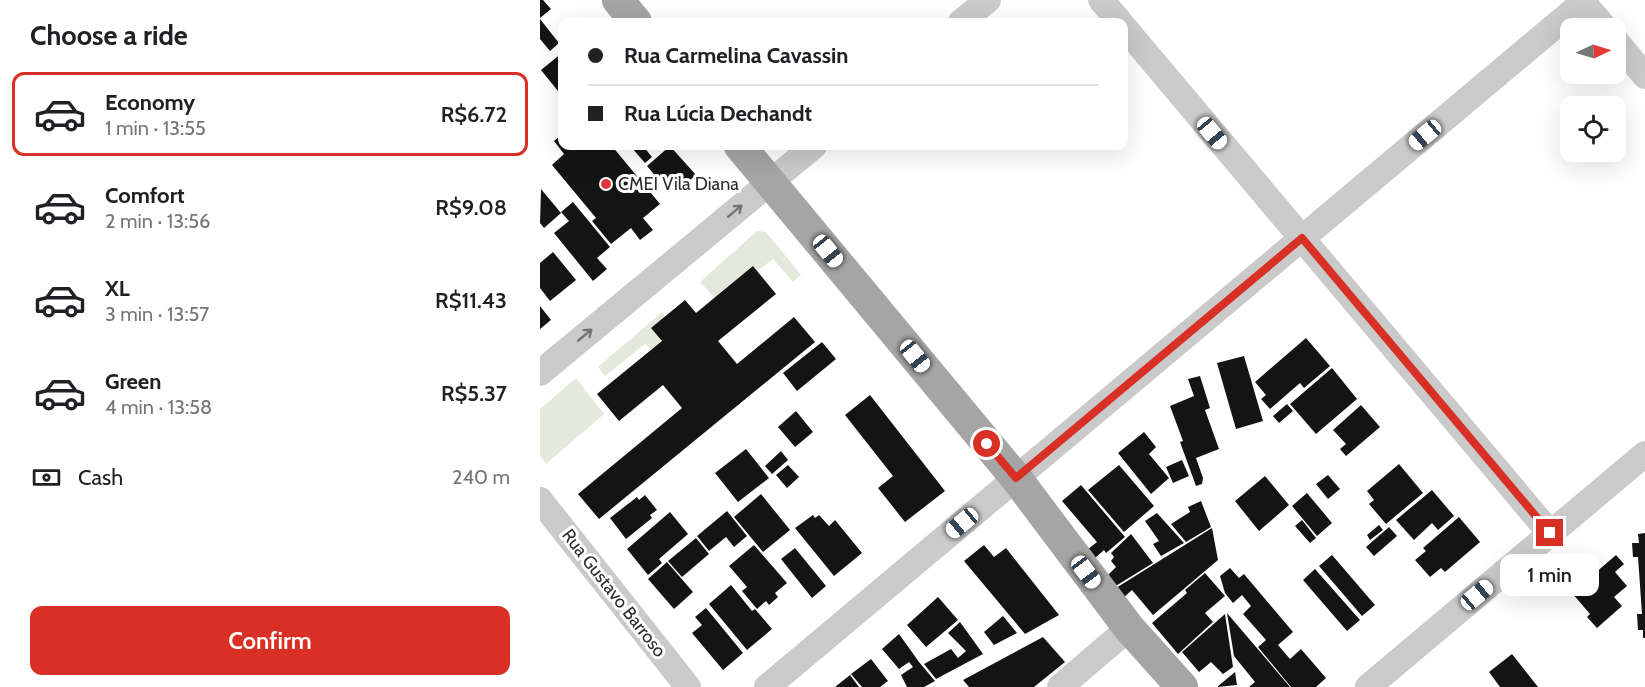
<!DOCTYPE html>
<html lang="en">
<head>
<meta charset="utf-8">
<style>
  :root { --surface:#fff; --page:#f2f2f2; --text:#202124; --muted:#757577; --line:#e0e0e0; --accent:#d93025 }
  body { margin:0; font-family:Cabin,sans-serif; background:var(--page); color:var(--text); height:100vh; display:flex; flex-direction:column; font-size:22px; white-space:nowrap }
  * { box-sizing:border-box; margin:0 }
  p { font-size:20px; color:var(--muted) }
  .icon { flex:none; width:33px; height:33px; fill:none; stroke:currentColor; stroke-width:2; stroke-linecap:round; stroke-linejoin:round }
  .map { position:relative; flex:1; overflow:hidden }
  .side { display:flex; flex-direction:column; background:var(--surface); width:540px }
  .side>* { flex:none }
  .top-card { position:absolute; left:18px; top:18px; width:570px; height:132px; border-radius:12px; box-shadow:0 6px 24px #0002; display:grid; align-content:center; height:132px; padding:0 30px; background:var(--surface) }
  .needle { width:39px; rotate:86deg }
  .tools { position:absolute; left:1020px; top:18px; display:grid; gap:12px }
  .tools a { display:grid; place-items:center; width:66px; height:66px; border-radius:12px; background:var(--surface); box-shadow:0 6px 24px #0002; font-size:30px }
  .end { position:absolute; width:27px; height:27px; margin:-14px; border:8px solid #d93025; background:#fff; box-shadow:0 0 0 3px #fff }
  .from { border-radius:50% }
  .bubble { position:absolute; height:42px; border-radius:12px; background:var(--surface); box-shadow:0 6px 24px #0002; font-size:20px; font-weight:600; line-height:42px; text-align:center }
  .car { position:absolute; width:18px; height:36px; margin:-18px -9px; border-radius:8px; box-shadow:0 0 4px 2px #0007; background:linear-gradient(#fff 24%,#345 0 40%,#fff 0 76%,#345 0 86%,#fff 0) }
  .top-card b { display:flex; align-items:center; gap:21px; height:57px; font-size:22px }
  .top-card b+b { border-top:2px solid var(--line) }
  .top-card i { width:15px; height:15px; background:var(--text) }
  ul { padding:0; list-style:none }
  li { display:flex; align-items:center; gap:18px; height:84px; margin:0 12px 9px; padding:0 18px; border:3px solid transparent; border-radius:12px }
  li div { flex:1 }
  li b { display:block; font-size:22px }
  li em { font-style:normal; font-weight:600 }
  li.on { border-color:var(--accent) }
  li>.icon { width:54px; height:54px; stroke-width:1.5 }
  h2 { padding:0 30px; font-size:27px; line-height:72px }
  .pay { display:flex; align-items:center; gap:15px; height:66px; padding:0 30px; font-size:22px }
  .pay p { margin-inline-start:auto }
  .cta { display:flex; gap:12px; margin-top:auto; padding:12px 30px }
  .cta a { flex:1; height:69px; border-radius:12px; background:var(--accent); color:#fff; font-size:24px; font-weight:600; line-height:69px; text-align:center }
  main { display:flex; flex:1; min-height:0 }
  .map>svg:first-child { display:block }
  .green { fill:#e3eadb }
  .building { fill:#141414 }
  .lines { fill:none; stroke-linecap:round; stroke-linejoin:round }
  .minor { stroke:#cacaca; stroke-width:26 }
  .major { stroke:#a5a5a5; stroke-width:32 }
  .oneway { stroke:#747474 }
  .route { stroke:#d93025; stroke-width:8 }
  .poi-dot { fill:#e0343d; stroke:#fff; stroke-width:2 }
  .labels { text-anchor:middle; stroke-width:6; stroke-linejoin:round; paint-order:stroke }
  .poi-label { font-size:18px; fill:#2d2d2d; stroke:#fff; text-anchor:start }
  .street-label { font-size:18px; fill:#2d2d2d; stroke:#fff }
</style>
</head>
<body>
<main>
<section class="side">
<h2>Choose a ride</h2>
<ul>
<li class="on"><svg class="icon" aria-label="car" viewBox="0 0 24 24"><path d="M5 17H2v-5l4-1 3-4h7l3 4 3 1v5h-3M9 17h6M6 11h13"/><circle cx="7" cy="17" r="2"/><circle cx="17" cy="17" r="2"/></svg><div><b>Economy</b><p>1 min · 13:55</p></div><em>R$6.72</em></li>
<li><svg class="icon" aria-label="car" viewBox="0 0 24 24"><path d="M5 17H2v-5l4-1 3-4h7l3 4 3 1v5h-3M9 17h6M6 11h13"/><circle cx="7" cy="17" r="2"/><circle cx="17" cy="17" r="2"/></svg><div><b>Comfort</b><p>2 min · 13:56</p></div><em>R$9.08</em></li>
<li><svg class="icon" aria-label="car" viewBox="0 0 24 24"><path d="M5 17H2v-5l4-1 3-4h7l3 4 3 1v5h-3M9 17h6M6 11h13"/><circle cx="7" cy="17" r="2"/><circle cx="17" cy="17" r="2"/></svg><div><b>XL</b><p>3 min · 13:57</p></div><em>R$11.43</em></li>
<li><svg class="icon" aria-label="car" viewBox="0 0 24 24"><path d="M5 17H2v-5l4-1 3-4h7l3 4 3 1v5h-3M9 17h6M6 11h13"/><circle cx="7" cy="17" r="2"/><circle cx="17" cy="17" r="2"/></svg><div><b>Green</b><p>4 min · 13:58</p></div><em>R$5.37</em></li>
</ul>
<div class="pay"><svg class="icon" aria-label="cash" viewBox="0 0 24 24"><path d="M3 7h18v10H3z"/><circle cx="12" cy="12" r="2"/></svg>Cash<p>240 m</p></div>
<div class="cta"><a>Confirm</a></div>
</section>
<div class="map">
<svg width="1105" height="687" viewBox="0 0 1105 687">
  <rect width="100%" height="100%" fill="#fff"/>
  <!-- green -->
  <path class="green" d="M217,231l9,1 35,43 -8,7 -20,-23 -55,43 -18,-20z
    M122,312l15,24 -21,17 -11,-9 -40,32 -7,-9z
    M36,378l28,36 -58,50 -6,-8v-47z"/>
  <!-- building -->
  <path class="building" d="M0,0h3l8,9 -11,9z
    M0,19l19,24 -9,8 -10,-12z
    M22,53v43l-21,-26z
    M22,134v12h50l48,58 -17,14 10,12 -13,10 -9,-12 -20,16 -19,-23 4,-3 -44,-53 12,-11 -10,-13z
    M95,146h8l9,11 -7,6 -13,-15z
    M130,146l26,29 -20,17 -14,-16 -4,3 -11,-13z
    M1,189l20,24 -17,15 -4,-5z
    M33,202l37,45 -13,11 10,11 -14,12 -39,-48 15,-12 -8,-9z
    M13,252l23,28 -26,21 -10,-13v-25z
    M213,266l23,28 -58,47 19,23 57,-47 21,25 -216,177 -21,-25 104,-86 -19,-23 -44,36 -22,-27 65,-53 -11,-13 34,-28 11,13z
    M0,306l11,14 -11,9z
    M766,338l24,28 -26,22 -4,-5 -30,26 -9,-10 5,-4 -11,-13z
    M282,342l14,17 -39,32 -14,-18z
    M704,356l19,65 -27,8 -19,-66z
    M792,368l25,31 -41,35 -26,-30z
    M660,376l10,32 -5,2 14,39 -23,9 7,20 -1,6 -6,2 -16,-44 3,-1 -13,-35 24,-10 -6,-17z
    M330,395l75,96 -40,31 -27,-34 15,-12 -48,-61z
    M747,404l6,7 -14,12 -6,-7z
    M821,405l19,22 -34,29 -6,-7 6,-5 -13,-14z
    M256,411l17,21 -18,15 -17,-20z
    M604,432l12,15 -7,7 20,24 -18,16 -33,-41z
    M206,449l23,29 -31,24 -23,-29z
    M241,451l7,9 -16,14 -7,-8z
    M642,460l7,16 -16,7 -7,-16z
    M859,464l24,29 -37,31 -17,-20 5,-4 -7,-9z
    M248,465l11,12 -12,11 -11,-13z
    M579,465l35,41 -30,26 -36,-42z
    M788,475l12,14 -12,10 -12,-15z
    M725,476l24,29 -30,26 -24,-30z
    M541,485l44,52 -19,16 -2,-3 -10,9 -7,-9 10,-8 -35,-41z
    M892,490l22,26 -16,14 -6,-7 -18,17 -18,-20z
    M767,493l25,30 -15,13 -25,-30z
    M221,494l29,36 -27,22 -29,-35z
    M105,495l12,15 -7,5 2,3 -26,21 -16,-21 27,-21 2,3z
    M661,501l10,26 -25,15 -15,-18 19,-12 -2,-5z
    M187,511l20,25 -13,11 -8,-10 -17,14 -12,-15z
    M130,512l18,22 -29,25 3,4 -14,12 -21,-26z
    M617,513l27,30 -23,13 -8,-12 6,-3 -14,-20z
    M273,515l2,3 4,-3 10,11 6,-6 27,33 -28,23 -39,-48z
    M919,517l21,25 -35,30 -4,-4 -11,9 -15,-17 11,-9 -3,-3z
    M762,520l14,18 -6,5 -15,-17z
    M839,525l4,5 -13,10 -3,-5z
    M849,527l8,9 -23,20 -8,-9z
    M672,528l6,32 -65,55 -21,-25 -9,8 -7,-10z
    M1105,533v105h-2v-8h-5l-1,-16h5l-4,-57h-5l-1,-14h7l-1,-9z
    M591,534l22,29 -39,24 -8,-10 10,-10 -5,-6 3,-4 -3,-4z
    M156,538l13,16 -27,23 -14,-16z
    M214,545l33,38 -12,10 3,4 -9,8 -3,-4 -9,8 -15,-18 5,-4 -18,-21z
    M444,545l10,12 12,-9 53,67 -34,19 -61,-73z
    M255,548l31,38 -14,12 -31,-39z
    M792,555l43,50 -13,11 -43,-50z
    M1076,555l8,9 -9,8 12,14 -13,11 8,9 -25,22 -10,-11 3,-3 -18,-21z
    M127,562l26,30 -19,17 -26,-30z
    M690,568l9,10 5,-4 49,58 -15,13 12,14 11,-10 25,29 -10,9h-25l-33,-40 8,-7 -23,-26 8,-8 -9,-11 -9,8 -8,-10 -5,-17z
    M775,569l45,51 -13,11 -44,-51z
    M665,573l20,23 -20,17 8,9 -35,32 -26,-31 35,-30 -2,-3z
    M191,585l21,26 3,-2 17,20 -25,21 -38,-46z
    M398,597l20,23 -32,27 -19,-22z
    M166,608l37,45 -20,17 -31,-37 10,-8 -7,-8z
    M687,613l63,74h-41l6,-5 -21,-26z
    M685,614l8,53 -10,7 -12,-12 -12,10 -17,-20z
    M463,616l14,17 -23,12 -10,-13z
    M420,622l23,32 -47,25 -12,-15 27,-15 7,9 8,-7 -18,-18z
    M359,634l20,28 16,19 -11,6h-17l-6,-12 12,-8 -4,-5 -10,7 -17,-20z
    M503,637l22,25 -31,25h-65l-6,-7z
    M972,654l26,33h-38l-11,-15z
    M331,659l17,22 -8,6h-18l-11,-13z
    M695,672l2,13 -20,2z
    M310,675l9,12h-24z"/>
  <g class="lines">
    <!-- minor -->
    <path class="minor" d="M561,0l19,22
      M1041,0l24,28
      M421,22l27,-22
      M584,27l426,506
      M1076,41l29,35
      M0,373l274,-227
      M0,500l148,187
      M227,687l819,-687
      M520,687l69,-59
      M828,687l277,-233"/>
    <!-- major -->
    <path class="major" d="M78,0l18,22
      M200,146l276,332 113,150 53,59"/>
  </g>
  <!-- one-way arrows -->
  <defs><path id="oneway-shaft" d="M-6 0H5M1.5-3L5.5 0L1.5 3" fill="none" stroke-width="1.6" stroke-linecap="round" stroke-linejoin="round" transform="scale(1.5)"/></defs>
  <g class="oneway">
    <use href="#oneway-shaft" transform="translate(195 211) rotate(-40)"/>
    <use href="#oneway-shaft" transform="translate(45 335) rotate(-40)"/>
  </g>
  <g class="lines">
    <!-- route -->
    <path class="route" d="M447,444l29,34 286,-240 248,295"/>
  </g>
  <!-- markers -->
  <circle class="poi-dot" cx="66" cy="184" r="6"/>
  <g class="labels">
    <!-- poi labels -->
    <g class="poi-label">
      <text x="78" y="190">CMEI Vila Diana</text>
    </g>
    <!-- street labels -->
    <g class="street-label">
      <text transform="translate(74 593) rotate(52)" y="6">Rua Gustavo Barroso</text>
    </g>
  </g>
</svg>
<div class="tools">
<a><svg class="needle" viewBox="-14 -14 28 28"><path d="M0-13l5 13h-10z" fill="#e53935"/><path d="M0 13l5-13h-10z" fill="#757577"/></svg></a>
<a><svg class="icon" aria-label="locate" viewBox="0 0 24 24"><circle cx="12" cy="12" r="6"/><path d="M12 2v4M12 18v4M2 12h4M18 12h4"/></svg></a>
</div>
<i class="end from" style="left:447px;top:444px"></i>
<i class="end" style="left:1010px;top:533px"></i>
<div class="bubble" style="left:960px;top:554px;width:99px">1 min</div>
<i class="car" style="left:672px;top:133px;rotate:140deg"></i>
<i class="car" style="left:885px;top:135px;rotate:230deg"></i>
<i class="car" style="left:288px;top:251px;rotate:141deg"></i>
<i class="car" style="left:375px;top:356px;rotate:141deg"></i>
<i class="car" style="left:422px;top:523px;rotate:230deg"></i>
<i class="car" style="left:546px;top:572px;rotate:143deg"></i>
<i class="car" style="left:937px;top:595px;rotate:50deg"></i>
<div class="top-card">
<b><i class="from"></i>Rua Carmelina Cavassin</b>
<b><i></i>Rua Lúcia Dechandt</b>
</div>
</div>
</main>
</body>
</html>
